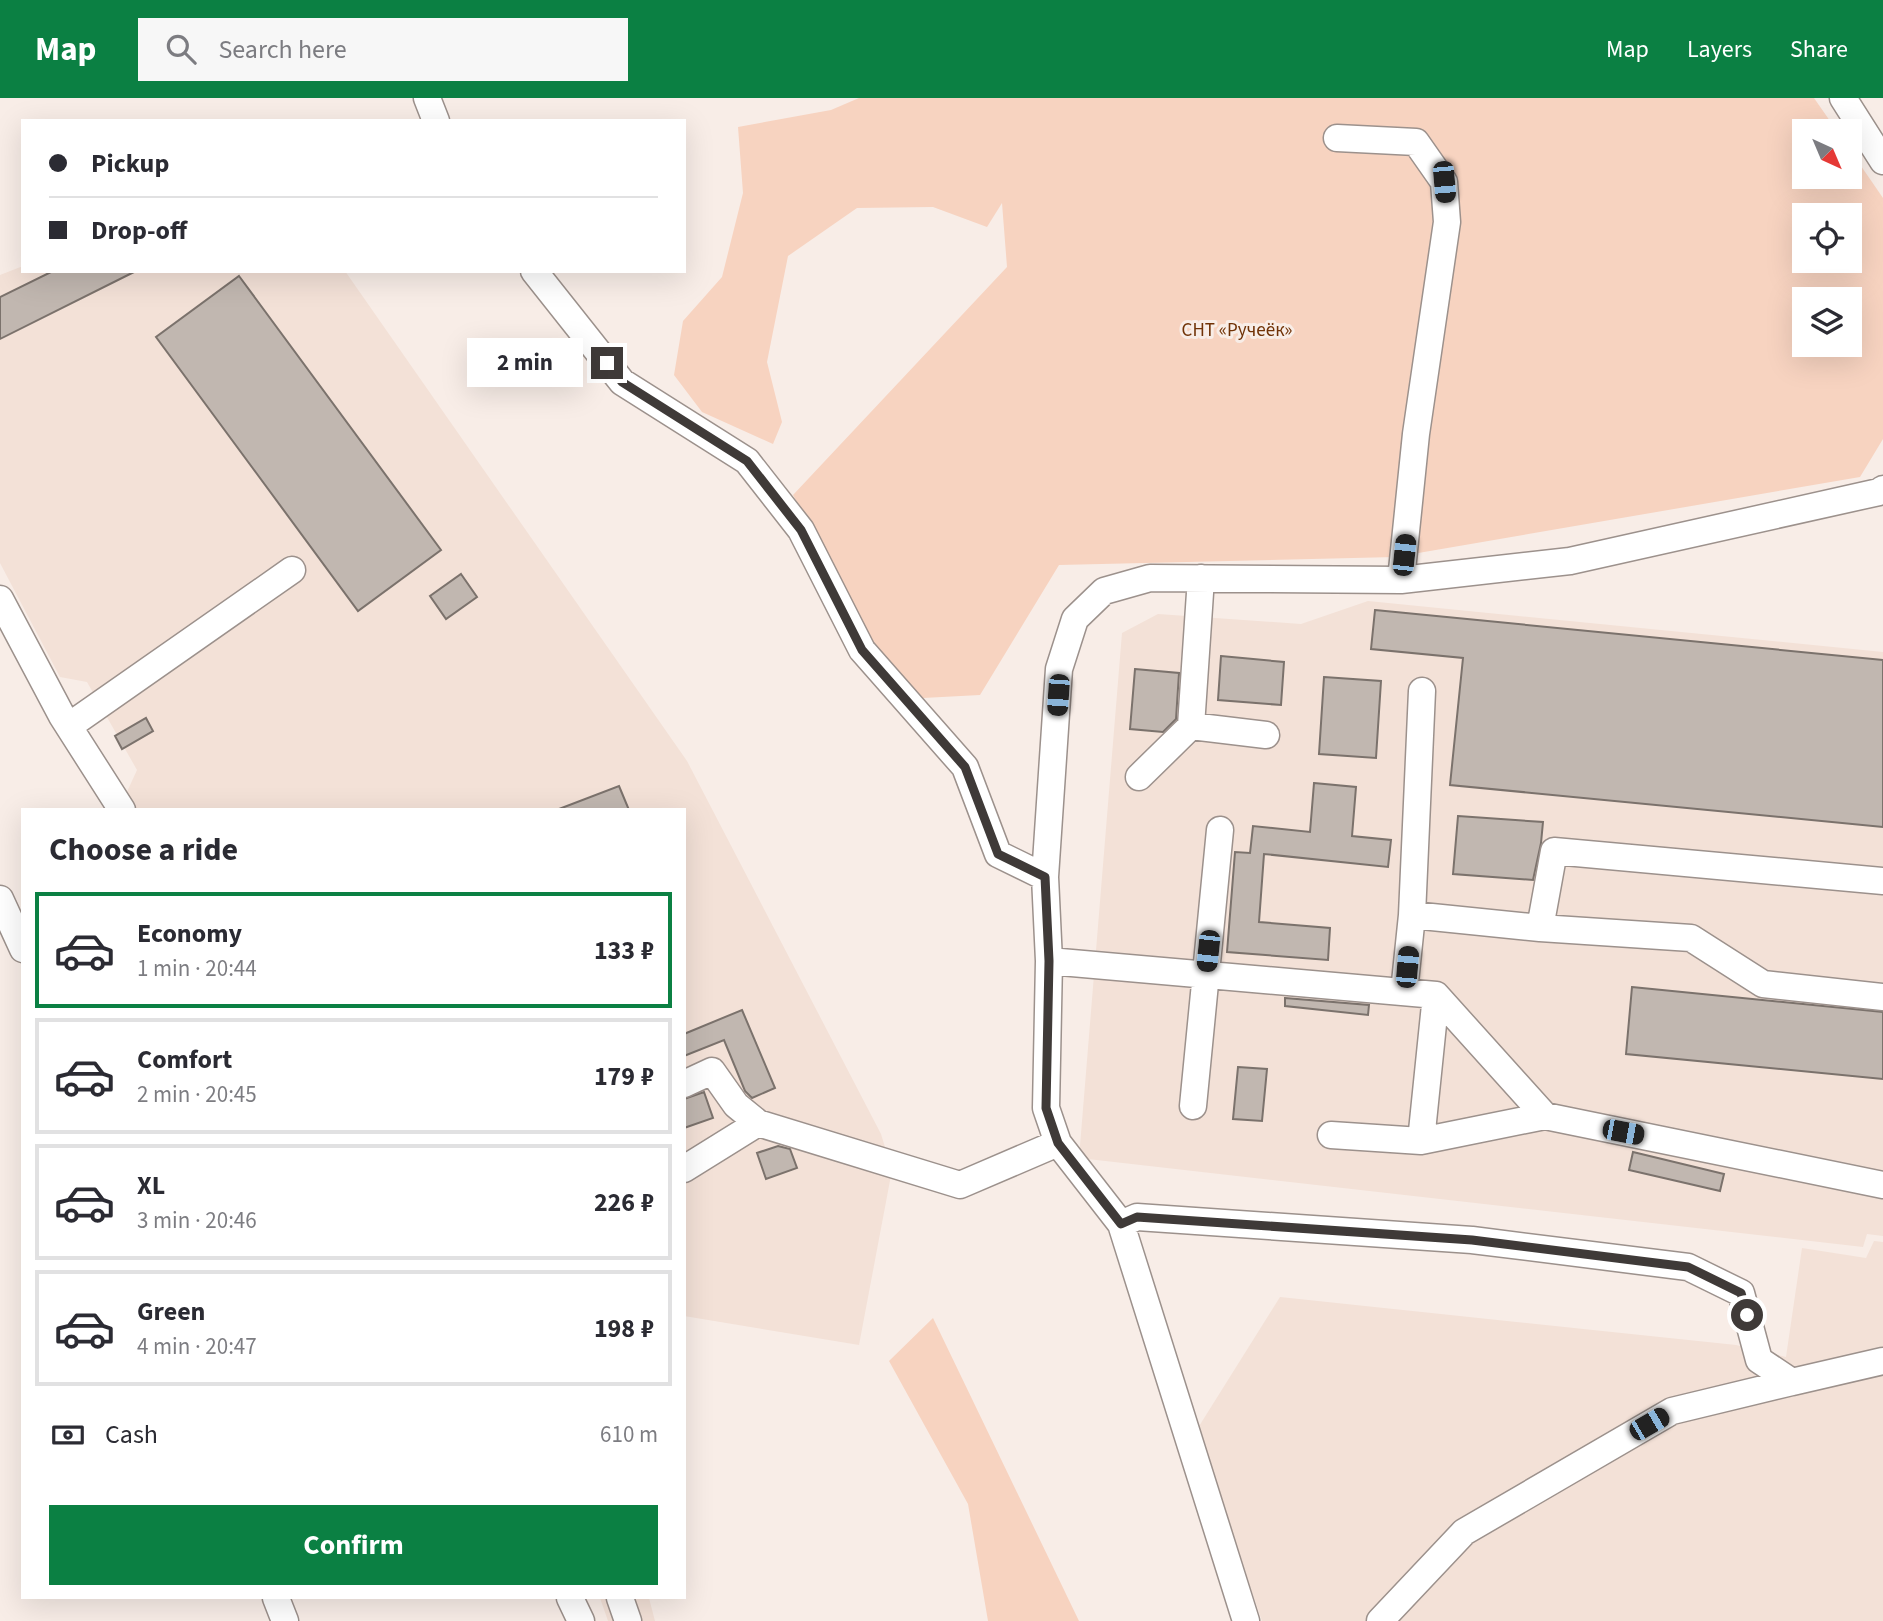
<!DOCTYPE html>
<html lang="en">
<head>
<meta charset="utf-8">
<style>
  :root { --surface:#fff; --page:#f7f7f7; --text:#2b2b33; --muted:#7c7c81; --line:#e1e1e2; --accent:#0b8043 }
  body { margin:0; font-family:"Source Sans 3",sans-serif; background:var(--page); color:var(--text); height:100vh; display:flex; flex-direction:column; font-size:26px; white-space:nowrap }
  * { box-sizing:border-box; margin:0 }
  p { font-size:23px; color:var(--muted) }
  .icon { flex:none; width:38px; height:38px; fill:none; stroke:currentColor; stroke-width:2; stroke-linecap:round; stroke-linejoin:round }
  .map { position:relative; flex:1; overflow:hidden }
  .drawer { position:absolute; left:21px; top:710px; width:665px; height:791px; display:flex; flex-direction:column; background:var(--surface); border-radius:0px; box-shadow:0 7px 28px #0002 }
  .drawer>* { flex:none }
  .banner { position:absolute; left:21px; top:21px; width:665px; height:154px; border-radius:0px; box-shadow:0 7px 28px #0002; display:grid; align-content:center; height:154px; padding:0 28px; background:var(--surface) }
  .needle { width:46px; rotate:136deg }
  .buttons { position:absolute; left:1792px; top:21px; display:grid; gap:14px }
  .buttons a { display:grid; place-items:center; width:70px; height:70px; border-radius:0px; background:var(--surface); box-shadow:0 7px 28px #0002; font-size:35px }
  .end { position:absolute; width:32px; height:32px; margin:-16px; border:9px solid #3f3a38; background:#fff; box-shadow:0 0 0 4px #fff }
  .from { border-radius:50% }
  .bubble { position:absolute; height:49px; border-radius:0px; background:var(--surface); box-shadow:0 7px 28px #0002; font-size:23px; font-weight:700; line-height:49px; text-align:center }
  .car { position:absolute; width:21px; height:42px; margin:-21px -10px; border-radius:9px; box-shadow:0 0 5px 2px #0007; background:linear-gradient(#222 24%,#8ab4d8 0 40%,#222 0 76%,#8ab4d8 0 86%,#222 0) }
  .banner b { display:flex; align-items:center; gap:24px; height:66px; font-size:26px }
  .banner b+b { border-top:2px solid var(--line) }
  .banner i { width:18px; height:18px; background:var(--text) }
  ul { padding:0; list-style:none }
  li { display:flex; align-items:center; gap:21px; height:116px; margin:0 14px 10px; padding:0 14px; border:4px solid var(--line); border-radius:0px }
  li div { flex:1 }
  li b { display:block; font-size:26px }
  li em { font-style:normal; font-weight:700 }
  li.active { border-color:var(--accent) }
  li>.icon { width:63px; height:63px; stroke-width:1.5 }
  h2 { padding:0 28px; font-size:32px; line-height:84px }
  .pay { display:flex; align-items:center; gap:18px; height:77px; padding:0 28px; font-size:26px }
  .pay p { margin-inline-start:auto }
  .action { display:flex; gap:14px; margin-top:auto; padding:14px 28px }
  .action a { flex:1; height:80px; border-radius:0px; background:var(--accent); color:#fff; font-size:28px; font-weight:700; line-height:80px; text-align:center }
  header { display:flex; align-items:center; gap:42px; box-sizing:border-box; height:98px; padding:0 35px; background:var(--accent); color:#fff }
  header strong { font-size:33px }
  nav { display:flex; gap:38px; margin-inline-start:auto; font-size:24px }
  .search { width:490px; height:63px; background:var(--page); display:flex; align-items:center; gap:18px; box-sizing:border-box; padding:0 24px; border-radius:0px; color:var(--muted); font-size:26px }
  .map>svg:first-child { display:block }
  .built { fill:#f3e1d7 }
  .green { fill:#f7d3c0; fill-rule:evenodd }
  .building { fill:#c1b7b0; stroke:#7b726c; stroke-width:2 }
  .lines { fill:none; stroke-linecap:round; stroke-linejoin:round }
  .minor-casing { stroke:#9c918c; stroke-width:29 }
  .minor { stroke:#fff; stroke-width:26 }
  .route { stroke:#3f3a38; stroke-width:9 }
  .labels { text-anchor:middle; stroke-width:6; stroke-linejoin:round; paint-order:stroke }
  .park-label { font-size:19px; fill:#703206; stroke:#f8ede7 }
</style>
</head>
<body>
<header>
<strong>Map</strong>
<div class="search"><svg class="icon" aria-label="search" viewBox="0 0 24 24"><circle cx="10" cy="10" r="6"/><path d="M15 15l6 6"/></svg>Search here</div>
<nav><a>Map</a><a>Layers</a><a>Share</a></nav>
</header>
<div class="map">
<svg width="1883" height="1523" viewBox="0 0 1883 1523">
  <rect width="100%" height="100%" fill="#f8ede7"/>
  <!-- built -->
  <path class="built" d="M23,168v5h322l342,490 194,373 11,36 -33,175 -175,-29v-506h-547l-11,-16 11,-24 -50,-88 -27,-5 -60,-114v-288z
    M1368,503l515,51v584l-16,-2 -4,13 -784,-89 43,-525 36,-19 143,10z
    M1874,1143l9,1v379h-621l-66,-190 84,-134 456,48 50,12 16,-109 64,10z
    M600,1500h49l6,23h-47z"/>
  <!-- green -->
  <path class="green" d="M859,0h955l23,33h-33v46h46v-27l33,48v241l-23,38 -465,80 -336,8 -79,130 -76,4 -111,-204 214,-228 -5,-64 -15,24 -54,-20 -76,1 -69,48 -21,106 15,60 -9,22 -71,-32 -28,-37 9,-54 39,-44 21,-84 -5,-66 93,-17zM1804,117h46v46h-46zM1804,201h46v46h-46z
    M933,1220l146,303h-91l-20,-117 -79,-143z"/>
  <!-- building -->
  <path class="building" d="M53,173h83l-136,68v-42z
    M239,178l202,274 -83,61 -202,-274z
    M461,476l16,23 -31,22 -16,-23z
    M1375,512l508,50v167l-433,-42 13,-127 -92,-9z
    M1221,558l63,6 -3,43 -63,-5z
    M1135,571l44,4 -3,46 -13,13 -33,-3z
    M1324,579l57,4 -5,77 -57,-4z
    M146,620l7,13 -31,18 -7,-13z
    M1314,685l42,4 -4,49 39,4 -3,27 -124,-13 -5,68 71,6 -2,32 -101,-8 8,-100 15,1 3,-27 57,6z
    M619,688l10,24h-70v-1z
    M1458,718l85,6 -2,21 -8,37 -80,-6z
    M1632,889l251,25v67l-257,-25z
    M1285,900l84,7 -1,10 -83,-9z
    M742,912l33,78 -23,10 -7,-7 -21,-51 -40,16v-22z
    M1238,969l29,2 -5,52 -29,-2z
    M704,994l9,26 -29,10v-29z
    M778,1048l12,3 7,19 -31,11 -9,-26z
    M1633,1054l91,22 -4,17 -91,-21z"/>
  <g class="lines">
    <defs>
      <path id="minor" d="M427,0l9,23
        M1843,0l40,63
        M1337,40l79,4 28,40 3,40 -31,212 -15,146
        M534,173l88,111 125,79 54,69 61,120 103,117 33,87 47,23
        M0,501l62,117 60,94
        M69,628l223,-156
        M1191,628l75,9
        M1139,679l52,-51 10,-148
        M0,801l23,50
        M1412,817l10,-224
        M1540,830l151,10 72,46 120,13
        M1049,863l387,34 109,121 338,69
        M1404,894l8,-77 128,13 14,-77 329,30
        M684,986l28,-13 24,34 22,18 202,62 98,-42
        M1193,1008l27,-276
        M1331,1037l90,6 124,-25
        M1421,1043l15,-146
        M684,1071l74,-46
        M1121,1126l16,-7 335,23 216,27 53,26 18,67 33,22 91,-21
        M276,1500l9,23
        M570,1500l11,23
        M620,1500l8,23
        M1246,1523l-125,-397 -63,-81 -12,-35 3,-147 -4,-84 14,-208 16,-50 29,-28 46,-13 251,2 169,-19 309,-69 4,-3
        M1380,1523l84,-89 208,-121 120,-29"/>
    </defs>
    <!-- minor casing -->
    <use href="#minor" class="minor-casing"/>
    <!-- minor -->
    <use href="#minor" class="minor"/>
  </g>
  <g class="lines">
    <!-- route -->
    <path class="route" d="M607,265l15,19 125,79 54,69 61,120 103,117 33,87 47,23 4,84 -3,147 12,35 63,81 16,-7 335,23 216,27 53,26 6,22"/>
  </g>
  <g class="labels">
    <!-- park labels -->
    <g class="park-label">
      <text x="1237" y="238">СНТ «Ручеёк»</text>
    </g>
  </g>
</svg>
<div class="buttons">
<a><svg class="needle" viewBox="-14 -14 28 28"><path d="M0-13l5 13h-10z" fill="#e53935"/><path d="M0 13l5-13h-10z" fill="#7c7c81"/></svg></a>
<a><svg class="icon" aria-label="locate" viewBox="0 0 24 24"><circle cx="12" cy="12" r="6"/><path d="M12 2v4M12 18v4M2 12h4M18 12h4"/></svg></a>
<a><svg class="icon" aria-label="layers" viewBox="0 0 24 24"><path d="M12 4l9 5-9 5-9-5zM3 14l9 5 9-5"/></svg></a>
</div>
<i class="end from" style="left:1747px;top:1217px"></i>
<i class="end" style="left:607px;top:265px"></i>
<div class="bubble" style="left:467px;top:240px;width:116px">2 min</div>
<i class="car" style="left:1444px;top:84px;rotate:175deg"></i>
<i class="car" style="left:1404px;top:457px;rotate:6deg"></i>
<i class="car" style="left:1058px;top:597px;rotate:184deg"></i>
<i class="car" style="left:1208px;top:853px;rotate:186deg"></i>
<i class="car" style="left:1407px;top:869px;rotate:5deg"></i>
<i class="car" style="left:1623px;top:1034px;rotate:101deg"></i>
<i class="car" style="left:1649px;top:1326px;rotate:60deg"></i>
<div class="banner">
<b><i class="from"></i>Pickup</b>
<b><i></i>Drop-off</b>
</div>
<section class="drawer">
<h2>Choose a ride</h2>
<ul>
<li class="active"><svg class="icon" aria-label="car" viewBox="0 0 24 24"><path d="M5 17H2v-5l4-1 3-4h7l3 4 3 1v5h-3M9 17h6M6 11h13"/><circle cx="7" cy="17" r="2"/><circle cx="17" cy="17" r="2"/></svg><div><b>Economy</b><p>1 min · 20:44</p></div><em>133 ₽</em></li>
<li><svg class="icon" aria-label="car" viewBox="0 0 24 24"><path d="M5 17H2v-5l4-1 3-4h7l3 4 3 1v5h-3M9 17h6M6 11h13"/><circle cx="7" cy="17" r="2"/><circle cx="17" cy="17" r="2"/></svg><div><b>Comfort</b><p>2 min · 20:45</p></div><em>179 ₽</em></li>
<li><svg class="icon" aria-label="car" viewBox="0 0 24 24"><path d="M5 17H2v-5l4-1 3-4h7l3 4 3 1v5h-3M9 17h6M6 11h13"/><circle cx="7" cy="17" r="2"/><circle cx="17" cy="17" r="2"/></svg><div><b>XL</b><p>3 min · 20:46</p></div><em>226 ₽</em></li>
<li><svg class="icon" aria-label="car" viewBox="0 0 24 24"><path d="M5 17H2v-5l4-1 3-4h7l3 4 3 1v5h-3M9 17h6M6 11h13"/><circle cx="7" cy="17" r="2"/><circle cx="17" cy="17" r="2"/></svg><div><b>Green</b><p>4 min · 20:47</p></div><em>198 ₽</em></li>
</ul>
<div class="pay"><svg class="icon" aria-label="cash" viewBox="0 0 24 24"><path d="M3 7h18v10H3z"/><circle cx="12" cy="12" r="2"/></svg>Cash<p>610 m</p></div>
<div class="action"><a>Confirm</a></div>
</section>
</div>
</body>
</html>
